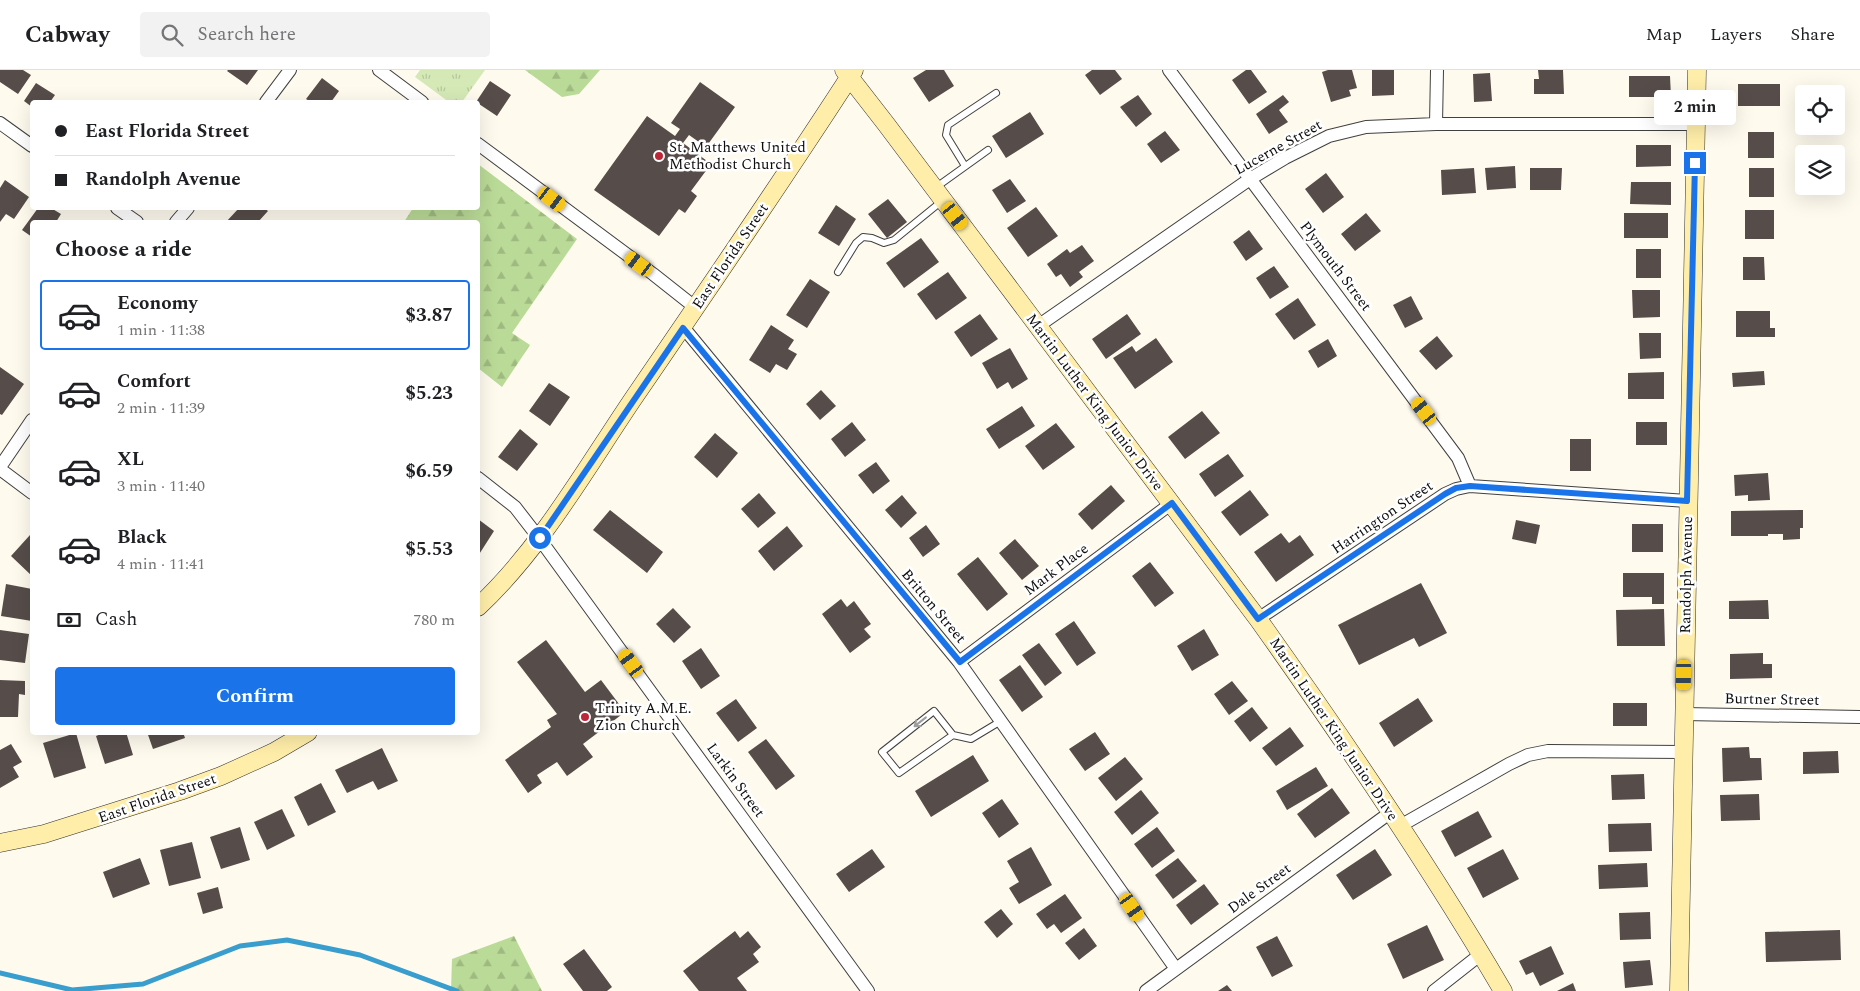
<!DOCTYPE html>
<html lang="en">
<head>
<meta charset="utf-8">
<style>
  :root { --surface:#fff; --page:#f2f2f2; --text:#202124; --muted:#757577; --line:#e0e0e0; --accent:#1a73e8 }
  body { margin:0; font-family:Spectral,serif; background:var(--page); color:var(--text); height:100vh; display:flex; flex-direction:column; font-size:19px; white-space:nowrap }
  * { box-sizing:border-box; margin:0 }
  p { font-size:16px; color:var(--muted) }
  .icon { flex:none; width:28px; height:28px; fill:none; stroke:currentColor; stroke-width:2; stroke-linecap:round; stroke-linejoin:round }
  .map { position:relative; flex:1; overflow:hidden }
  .details { position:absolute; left:30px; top:150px; width:450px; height:515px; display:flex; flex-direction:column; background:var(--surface); border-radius:5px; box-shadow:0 5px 20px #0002 }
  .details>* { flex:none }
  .banner { position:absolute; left:30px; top:30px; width:450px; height:110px; border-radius:5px; box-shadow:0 5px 20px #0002; display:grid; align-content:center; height:110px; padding:0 25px; background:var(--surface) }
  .buttons { position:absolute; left:1795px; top:15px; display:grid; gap:10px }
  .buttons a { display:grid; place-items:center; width:50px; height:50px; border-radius:5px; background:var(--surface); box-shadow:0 5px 20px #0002; font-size:25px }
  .end { position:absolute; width:22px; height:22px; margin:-11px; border:6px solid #1a73e8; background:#fff; box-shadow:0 0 0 2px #fff }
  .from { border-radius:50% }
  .bubble { position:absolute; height:35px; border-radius:5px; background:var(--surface); box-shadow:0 5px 20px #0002; font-size:16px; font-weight:700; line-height:35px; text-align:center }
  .car { position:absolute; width:15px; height:30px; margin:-15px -8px; border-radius:6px; box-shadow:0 0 4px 1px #0007; background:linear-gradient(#f5c518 24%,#345 0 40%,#f5c518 0 76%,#345 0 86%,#f5c518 0) }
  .banner b { display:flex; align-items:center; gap:18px; height:48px; font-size:19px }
  .banner b+b { border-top:1px solid var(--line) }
  .banner i { width:12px; height:12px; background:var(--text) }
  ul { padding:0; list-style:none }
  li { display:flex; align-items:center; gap:15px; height:70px; margin:0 10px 8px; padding:0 15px; border:2px solid transparent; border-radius:5px }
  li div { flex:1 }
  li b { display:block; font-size:19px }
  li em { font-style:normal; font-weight:700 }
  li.active { border-color:var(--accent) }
  li>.icon { width:45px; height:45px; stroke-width:1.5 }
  h2 { padding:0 25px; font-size:22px; line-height:60px }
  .pay { display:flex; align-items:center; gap:12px; height:55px; padding:0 25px; font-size:19px }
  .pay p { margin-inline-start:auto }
  .button { display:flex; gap:10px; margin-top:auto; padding:10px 25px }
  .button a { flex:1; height:58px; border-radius:5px; background:var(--accent); color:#fff; font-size:20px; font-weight:700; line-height:58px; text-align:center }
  header { display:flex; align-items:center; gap:30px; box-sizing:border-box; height:70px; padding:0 25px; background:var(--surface); border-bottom:1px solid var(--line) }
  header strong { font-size:24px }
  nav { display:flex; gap:28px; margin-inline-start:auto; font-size:18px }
  .search { width:350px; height:45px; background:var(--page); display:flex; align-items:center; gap:12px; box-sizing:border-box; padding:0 18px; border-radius:5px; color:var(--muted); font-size:19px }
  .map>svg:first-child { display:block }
  .grass { fill:url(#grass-tufts) }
  .forest { fill:url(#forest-firs) }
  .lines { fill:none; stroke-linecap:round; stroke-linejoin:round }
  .stream { stroke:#399ecd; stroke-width:5 }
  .building { fill:#564d4a }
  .lane-casing { stroke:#404040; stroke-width:8 }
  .street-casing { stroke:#404040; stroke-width:14 }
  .secondary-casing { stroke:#2f2f2f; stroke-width:19 }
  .lane { stroke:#fff; stroke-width:6 }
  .street { stroke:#fff; stroke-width:12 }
  .secondary { stroke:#ffeea9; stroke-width:18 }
  .oneway { stroke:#9e9e9e }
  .route { stroke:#1a73e8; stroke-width:6 }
  .poi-dot { fill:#bd2539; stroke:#fff; stroke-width:2 }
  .labels { text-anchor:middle; stroke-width:5; stroke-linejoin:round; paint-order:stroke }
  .poi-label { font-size:15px; fill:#0d0d0d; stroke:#fff; text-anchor:start }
  .street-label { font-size:15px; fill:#0d0d0d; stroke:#fff }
</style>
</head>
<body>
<header>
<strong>Cabway</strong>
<div class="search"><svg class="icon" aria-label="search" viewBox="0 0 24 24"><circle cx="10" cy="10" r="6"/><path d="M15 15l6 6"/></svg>Search here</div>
<nav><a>Map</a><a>Layers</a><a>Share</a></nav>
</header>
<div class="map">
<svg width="1860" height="921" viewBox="0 0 1860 921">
  <defs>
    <pattern id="grass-tufts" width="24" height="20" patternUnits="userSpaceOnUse" patternTransform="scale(1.25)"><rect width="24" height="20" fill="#d5e9b7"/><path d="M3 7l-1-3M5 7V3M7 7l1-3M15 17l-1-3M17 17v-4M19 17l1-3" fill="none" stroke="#b6c79c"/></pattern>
    <pattern id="forest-firs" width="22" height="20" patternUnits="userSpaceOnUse" patternTransform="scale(1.25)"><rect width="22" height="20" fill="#bada97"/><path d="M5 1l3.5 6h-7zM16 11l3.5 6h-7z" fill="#9fba81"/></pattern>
  </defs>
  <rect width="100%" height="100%" fill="#fffaee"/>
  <!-- grass -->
  <path class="grass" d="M420,0h65l-23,32h-13l-34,-25z"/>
  <!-- forest -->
  <path class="forest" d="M525,0h75l-21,24 -17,3z
    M478,94l99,75 -65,94 18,12 -28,42 -24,-19v-146h-74l9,-14h65z
    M514,866l28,55h-91l1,-32z"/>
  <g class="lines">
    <!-- stream -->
    <path class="stream" d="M0,903l72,17 71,-6 97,-38 47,-6 73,15 97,36"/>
  </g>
  <!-- building -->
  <path class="building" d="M0,0h23l8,5 -13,19 -18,-12z
    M228,0h30l-11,15 -20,-14z
    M926,0h18l10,16 -25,16 -16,-24z
    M1092,0h23l7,9 -22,16 -15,-20z
    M1246,0h5l16,22 -18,12 -17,-24z
    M1328,0h24l5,18 -8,2 2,6 -20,6 -9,-30z
    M1372,0h22v25l-22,1z
    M1538,0h25l1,24h-30v-15h5z
    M1490,3l2,28 -18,1 -1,-28z
    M1629,6h41l1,21h-42z
    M322,8l17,13 -8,11h-20l-5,-3z
    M490,11l21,14 -14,21 -21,-14z
    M700,12l35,25 -29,40 -17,-12 -6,8 28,21 -20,27 6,5 -12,17 -6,-4 -20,27 -65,-46 53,-74 28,20 5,-7 -9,-6z
    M36,13l19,12 -5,7h-18v5l-8,-6z
    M1738,14h42v22h-42z
    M1138,25l14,19 -16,13 -16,-20z
    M1283,25l6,7 -10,8 9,12 -19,12 -13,-20z
    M1030,42l14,22 -38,24 -14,-22z
    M1165,61l15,19 -19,13 -14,-19z
    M1748,62h26v26h-26z
    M1636,75h35v21l-35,1z
    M1515,96l1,22 -29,2 -2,-22z
    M1474,98l2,25 -34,2 -1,-25z
    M1530,98h32l-1,22h-31z
    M1749,98h25v29h-25z
    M1326,103l18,24 -21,16 -18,-24z
    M1010,109l16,22 -19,12 -15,-23z
    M5,110l24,17 -15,22 -8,-5 -6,8v-34z
    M1631,112h40v23l-41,-1z
    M888,129l19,23 -20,16 -19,-24z
    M836,135l20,14 -17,27 -21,-13z
    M1036,137l22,29 -30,21 -21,-29z
    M38,138h13l10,6 -5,8h-24v15l-10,-7z
    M239,138h25l4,3 -10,11h-32z
    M1745,140h29v29h-29z
    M1366,143l15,18 -26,20 -14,-17z
    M1624,143h44v25h-44z
    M1249,160l14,19 -17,12 -13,-19z
    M921,168l18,24 -35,26 -18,-25z
    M1082,175l12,16 -15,11 4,5 -13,10 -9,-13 -5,3 -9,-13 20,-15 3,4z
    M1636,179h25v29h-25z
    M1743,187h21l1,23h-22z
    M1274,196l15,21 -19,12 -14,-21z
    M948,202l19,26 -31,22 -19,-26z
    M810,209l20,13 -23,36 -21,-13z
    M1632,220h28v27l-27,1z
    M1411,226l12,23 -18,9 -12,-23z
    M1298,228l18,27 -22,15 -19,-26z
    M1736,241h34v17h5v9h-39z
    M980,244l18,25 -27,18 -17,-25z
    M1127,244l14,20 -35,25 -14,-20z
    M771,255l23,15 -6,9 9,5 -10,16 -11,-6 -6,9 -21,-13z
    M1639,263h22v25l-21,1z
    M1437,266l16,20 -17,14 -17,-19z
    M1156,268l17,24 -38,27 -22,-31 19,-12 4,6z
    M1328,269l9,17 -19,12 -10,-17z
    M1010,278l18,31 -16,10 -4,-7 -11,7 -15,-26z
    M0,297l24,17 -22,31 -2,-1z
    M1764,301l1,14 -32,2 -1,-14z
    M1664,302v27h-36v-26z
    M549,313l21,14 -20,29 -21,-15z
    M821,320l15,16 -16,14 -14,-16z
    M1022,336l13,20 -36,23 -13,-20z
    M1202,341l18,22 -35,26 -17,-22z
    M852,352l14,18 -21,17 -14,-18z
    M1636,352h31v23h-31z
    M1056,353l19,24 -32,23 -18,-24z
    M520,359l18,15 -21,27 -19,-14z
    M715,363l23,20 -21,25 -23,-21z
    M1570,369h21v32h-21z
    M1228,384l16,22 -29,21 -16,-23z
    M876,392l14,19 -17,13 -15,-19z
    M1768,403l2,27 -22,1v-6l-13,1 -1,-21z
    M1111,415l14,16 -33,29 -14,-16z
    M1250,420l19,25 -29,21 -19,-24z
    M759,423l17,20 -18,15 -17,-19z
    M902,425l15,18 -16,15 -16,-18z
    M610,440l53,42 -16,21 -54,-43z
    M1803,440v18h-3v11l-17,1v-6h-15v2h-37v-25z
    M478,449l16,12 -16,25z
    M1516,450l24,5 -4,19 -24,-5z
    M1632,454h31v28h-31z
    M926,455l14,19 -17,13 -14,-19z
    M787,456l16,20 -29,25 -16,-20z
    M1281,463l8,10 11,-8 14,20 -38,27 -22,-30z
    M30,465l2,2v39l-21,-20z
    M1015,469l24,27 -17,14 -23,-27z
    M978,487l30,37 -21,17 -30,-37z
    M1150,492l24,31 -19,14 -23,-31z
    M1623,503h41v31h-12v-7h-29z
    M1421,513l26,50 -28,14 -5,-9 -55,27 -21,-40z
    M6,514l26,5v32l-31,-5z
    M841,529l6,8 7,-6 17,23 -7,5 7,8 -21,16 -28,-39z
    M1768,530l1,19h-40v-18z
    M673,538l18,19 -17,16 -18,-19z
    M1664,539l1,37h-48l-1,-36z
    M1074,551l22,32 -19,13 -22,-32z
    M1204,559l15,26 -27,16 -15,-25z
    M0,560l29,4 -4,29 -25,-3z
    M546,570l39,52 16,-12 24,32 -42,32 10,13 -26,19 -10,-14 -20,13 5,8 -14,10 -23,-33 46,-33 -4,-7 10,-6 -40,-52z
    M1039,573l23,30 -17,13 -23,-31z
    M701,578l19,28 -19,13 -19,-28z
    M1763,583v11h9v14l-42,1v-25z
    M1020,595l23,32 -21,15 -23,-32z
    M0,610l25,1v14l-6,-1 -1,23h-18z
    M1232,611l16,20 -19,14 -15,-21z
    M1418,628l15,23 -39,26 -15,-24z
    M736,629l21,29 -19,14 -22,-29z
    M1613,633h34v23h-34z
    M1252,637l16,21 -18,14 -16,-21z
    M1290,657l14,19 -28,20 -14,-18z
    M106,662h20l7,23 -28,9 -9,-28z
    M147,662h36l2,6 -32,11z
    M1095,662l15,22 -25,17 -16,-22z
    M76,663l10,35 -32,10 -11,-35z
    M766,669l29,37 -19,14 -28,-38z
    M11,674l11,18 -9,5 6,10 -19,11v-38z
    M1749,677l1,11h11l1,22 -39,2 -1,-34z
    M382,678l16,33 -20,9 -5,-9 -26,12 -12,-23z
    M1838,681l1,22 -36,1v-22z
    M973,685l16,26 -58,36 -16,-26z
    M1125,687l18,22 -27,22 -18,-23z
    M1316,697l12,19 -41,24 -11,-19z
    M1644,704l1,25 -33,1 -1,-25z
    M321,713l15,29 -28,14 -14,-29z
    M1332,718l18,25 -35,25 -18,-24z
    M1141,720l18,23 -27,22 -18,-23z
    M1759,724l1,26 -39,1 -1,-26z
    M1002,729l17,25 -20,14 -17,-25z
    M282,739l13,27 -28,14 -13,-28z
    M1478,741l14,26 -37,20 -14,-26z
    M1651,753l1,28 -43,1 -1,-28z
    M240,757l10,33 -29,9 -11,-32z
    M1157,757l18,24 -23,17 -18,-24z
    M192,772l9,36 -32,8 -9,-36z
    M1031,777l21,38 -33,19 -10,-16 10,-6 -12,-21z
    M872,779l13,18 -36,25 -13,-18z
    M1375,779l17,26 -39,25 -17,-25z
    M1503,779l16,30 -36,19 -16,-30z
    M140,788l10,26 -37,14 -10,-26z
    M1178,788l19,23 -24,18 -18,-24z
    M1647,793l1,24 -49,2 -1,-24z
    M1204,814l15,20 -28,21 -15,-20z
    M218,817l5,21 -20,6 -6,-21z
    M1065,824l17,24 -21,15 -7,-9 -7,5 -11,-15z
    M1001,839l12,15 -16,14 -13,-16z
    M1650,842l1,27 -31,1 -1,-27z
    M1427,855l17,35 -41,19 -16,-35z
    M1084,858l13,18 -18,14 -14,-17z
    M1840,860l1,30 -75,2 -1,-30z
    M735,861l5,7 8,-7 13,16 -8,7 6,8 -22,16 10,13h-48l-16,-20z
    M1277,866l16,30 -21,11 -16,-30z
    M1551,876l13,28 -24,12 -7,-14 -7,3 -7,-14z
    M584,879l28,38 -5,4h-24l-20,-27z
    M1650,890l3,25 -28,3 -2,-26z
    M1573,913l3,8h-19z
    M1227,915l5,6h-14z"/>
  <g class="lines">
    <defs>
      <path id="lane" d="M965,96l-19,-31 2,-10 48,-32
        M935,118l53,-38
        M838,202l18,-29 7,-6 9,1 12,5 10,-3 48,-39
        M953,665l-54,38 -17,-21 52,-41 19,24 18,4 30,-18"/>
      <path id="street" d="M379,0l43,32
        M1169,0l289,388 12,28
        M266,32l24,-32
        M0,53l32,23
        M1436,54l1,-54
        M478,74l175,130 43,34
        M117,138l20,14
        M176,152l12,-14
        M1038,256l212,-147 35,-21 44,-22 37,-9 70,-3h260
        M683,257l276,335 217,307
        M0,397l32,-47
        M0,399l32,24
        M478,408l37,29 24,31 329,453
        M1258,549l187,-125 11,-5 14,-3 217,15
        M959,592l213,-159
        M1684,644l176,3
        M1400,756l109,-62 19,-9 20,-4 135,1
        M1146,921l245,-179
        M1434,921l47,-37"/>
      <path id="secondary" d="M844,0l42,54 372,495c86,121 170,244 245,372
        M478,537c64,-60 108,-139 157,-211 74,-108 148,-216 219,-326
        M0,773l44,-9 136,-43 41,-15 53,-24 34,-20
        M1679,921l18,-921"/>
    </defs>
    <!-- lane casing -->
    <use href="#lane" class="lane-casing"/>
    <!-- street casing -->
    <use href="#street" class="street-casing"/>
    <!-- secondary casing -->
    <use href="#secondary" class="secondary-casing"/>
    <!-- lane -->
    <use href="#lane" class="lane"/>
    <!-- street -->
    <use href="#street" class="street"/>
    <!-- secondary -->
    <use href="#secondary" class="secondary"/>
  </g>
  <!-- one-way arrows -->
  <defs><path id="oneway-shaft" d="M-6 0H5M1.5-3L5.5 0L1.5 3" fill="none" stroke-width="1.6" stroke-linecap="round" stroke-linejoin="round" transform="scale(1.25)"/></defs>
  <use class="oneway" href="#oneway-shaft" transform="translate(920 652) rotate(142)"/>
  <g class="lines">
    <!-- route -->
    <path class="route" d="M540,468l143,-210 277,334 212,-159 86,116 187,-125 11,-6 14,-2 217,15 8,-338"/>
  </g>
  <!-- markers -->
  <g class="poi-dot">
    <circle cx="659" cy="86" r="5"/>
    <circle cx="585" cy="647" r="5"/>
  </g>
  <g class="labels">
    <!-- poi labels -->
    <g class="poi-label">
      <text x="669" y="82">St. Matthews United<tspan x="669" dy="17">Methodist Church</tspan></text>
      <text x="595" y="643">Trinity A.M.E.<tspan x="595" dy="17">Zion Church</tspan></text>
    </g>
    <!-- street labels -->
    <g class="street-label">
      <text transform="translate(1278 77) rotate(-29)" y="5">Lucerne Street</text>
      <text transform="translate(730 186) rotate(-56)" y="5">East Florida Street</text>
      <text transform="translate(1336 196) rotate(53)" y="5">Plymouth Street</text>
      <text transform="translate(1095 332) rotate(53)" y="5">Martin Luther King Junior Drive</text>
      <text transform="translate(1382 447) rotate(-34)" y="5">Harrington Street</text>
      <text transform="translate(1056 499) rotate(-37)" y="5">Mark Place</text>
      <text transform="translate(1686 505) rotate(-89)" y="5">Randolph Avenue</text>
      <text transform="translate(934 536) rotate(50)" y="5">Britton Street</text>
      <text transform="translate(1772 629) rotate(1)" y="5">Burtner Street</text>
      <text transform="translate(1334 659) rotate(56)" y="5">Martin Luther King Junior Drive</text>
      <text transform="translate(736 710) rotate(54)" y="5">Larkin Street</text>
      <text transform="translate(157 728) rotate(-19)" y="5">East Florida Street</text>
      <text transform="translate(1259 818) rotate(-36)" y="5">Dale Street</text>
    </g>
  </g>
</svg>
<div class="buttons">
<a><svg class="icon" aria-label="locate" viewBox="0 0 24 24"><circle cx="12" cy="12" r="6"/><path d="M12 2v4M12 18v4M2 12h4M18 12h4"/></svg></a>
<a><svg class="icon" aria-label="layers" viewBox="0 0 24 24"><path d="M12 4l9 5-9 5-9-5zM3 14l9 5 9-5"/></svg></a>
</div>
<i class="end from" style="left:540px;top:468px"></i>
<i class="end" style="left:1695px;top:93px"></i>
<div class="bubble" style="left:1654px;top:20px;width:82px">2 min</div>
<i class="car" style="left:552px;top:129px;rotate:127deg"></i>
<i class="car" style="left:955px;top:146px;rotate:142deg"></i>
<i class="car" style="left:639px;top:194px;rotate:306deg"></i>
<i class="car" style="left:1424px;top:341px;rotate:323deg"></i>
<i class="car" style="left:631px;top:593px;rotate:324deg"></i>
<i class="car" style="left:1684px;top:605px;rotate:181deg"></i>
<i class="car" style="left:1132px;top:837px;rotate:145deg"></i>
<div class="banner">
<b><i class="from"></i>East Florida Street</b>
<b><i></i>Randolph Avenue</b>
</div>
<section class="details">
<h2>Choose a ride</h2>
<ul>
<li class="active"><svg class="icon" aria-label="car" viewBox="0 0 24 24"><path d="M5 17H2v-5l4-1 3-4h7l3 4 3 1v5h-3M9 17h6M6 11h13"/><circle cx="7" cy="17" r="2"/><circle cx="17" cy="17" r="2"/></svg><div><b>Economy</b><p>1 min · 11:38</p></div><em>$3.87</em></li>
<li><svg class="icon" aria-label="car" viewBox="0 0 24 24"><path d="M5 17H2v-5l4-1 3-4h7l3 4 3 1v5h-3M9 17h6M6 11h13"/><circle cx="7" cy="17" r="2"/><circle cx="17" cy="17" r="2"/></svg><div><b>Comfort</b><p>2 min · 11:39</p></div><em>$5.23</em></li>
<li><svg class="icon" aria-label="car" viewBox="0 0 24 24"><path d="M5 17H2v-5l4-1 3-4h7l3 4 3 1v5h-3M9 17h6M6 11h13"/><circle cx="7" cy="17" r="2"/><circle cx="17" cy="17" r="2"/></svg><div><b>XL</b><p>3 min · 11:40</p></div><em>$6.59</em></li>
<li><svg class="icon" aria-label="car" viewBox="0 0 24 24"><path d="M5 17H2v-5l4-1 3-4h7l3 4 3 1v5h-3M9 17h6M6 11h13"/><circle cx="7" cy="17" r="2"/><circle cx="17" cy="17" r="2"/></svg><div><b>Black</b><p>4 min · 11:41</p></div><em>$5.53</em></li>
</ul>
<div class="pay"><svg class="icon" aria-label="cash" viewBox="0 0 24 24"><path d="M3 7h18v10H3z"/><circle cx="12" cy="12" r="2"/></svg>Cash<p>780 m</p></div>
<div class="button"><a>Confirm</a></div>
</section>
</div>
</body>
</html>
